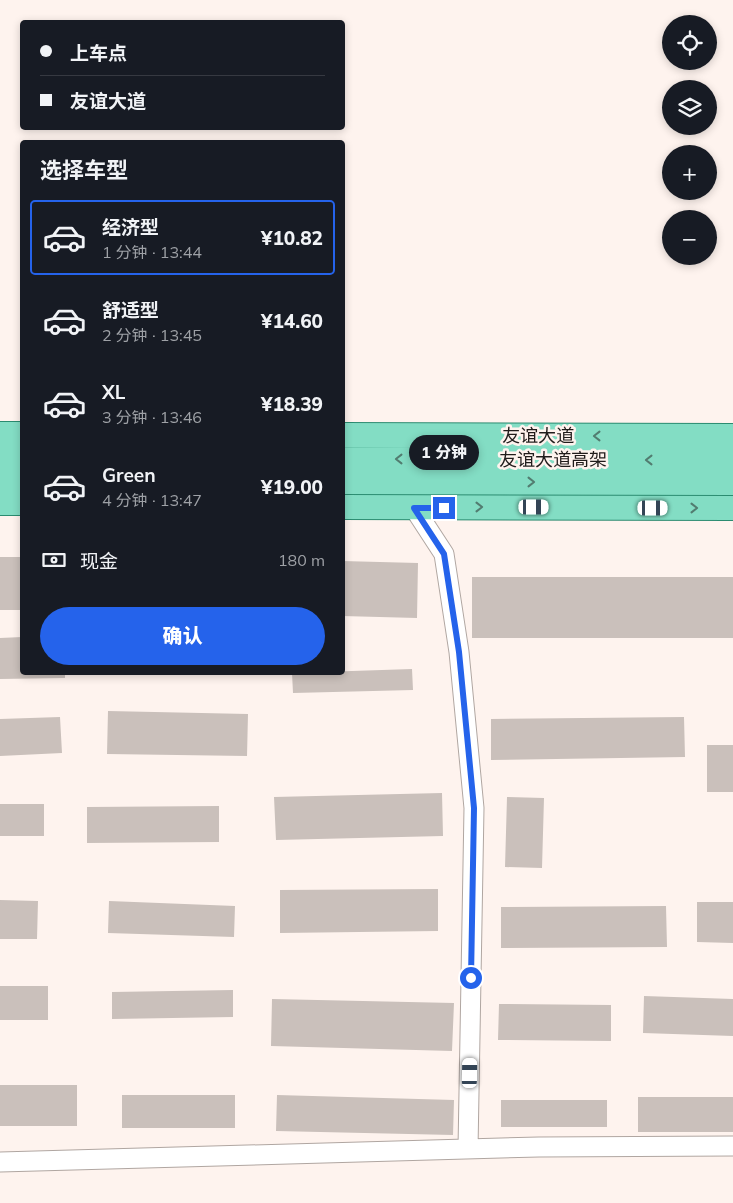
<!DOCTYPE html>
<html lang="zh">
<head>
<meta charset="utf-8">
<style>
  :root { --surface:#171b24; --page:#242831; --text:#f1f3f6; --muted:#9ea1a6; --line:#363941; --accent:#2563eb }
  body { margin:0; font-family:Mulish,"Noto Sans SC",sans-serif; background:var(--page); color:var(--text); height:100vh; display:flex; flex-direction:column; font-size:19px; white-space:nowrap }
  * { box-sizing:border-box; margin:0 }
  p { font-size:16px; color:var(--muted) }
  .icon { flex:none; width:28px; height:28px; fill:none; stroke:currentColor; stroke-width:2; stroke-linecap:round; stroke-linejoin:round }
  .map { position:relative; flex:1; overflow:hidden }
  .details { position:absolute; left:20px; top:140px; width:325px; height:535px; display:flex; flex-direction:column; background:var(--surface); border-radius:5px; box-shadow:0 2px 8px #0003 }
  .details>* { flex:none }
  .top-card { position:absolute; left:20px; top:20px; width:325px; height:110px; border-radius:5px; box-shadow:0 2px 8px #0003; display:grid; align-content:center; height:110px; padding:0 20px; background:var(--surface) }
  .buttons { position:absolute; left:662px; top:15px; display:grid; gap:10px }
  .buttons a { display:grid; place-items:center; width:55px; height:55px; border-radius:50%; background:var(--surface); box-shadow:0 2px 8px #0003; font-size:25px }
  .end { position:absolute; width:22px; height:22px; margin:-11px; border:6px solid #2563eb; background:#fff; box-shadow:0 0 0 2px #fff }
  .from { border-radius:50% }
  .bubble { position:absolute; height:35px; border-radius:18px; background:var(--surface); box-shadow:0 2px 8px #0003; font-size:16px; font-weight:800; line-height:35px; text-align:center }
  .car { position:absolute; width:15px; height:30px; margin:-15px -8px; border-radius:6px; box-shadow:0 0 4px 1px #0007; background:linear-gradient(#fff 24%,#345 0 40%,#fff 0 76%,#345 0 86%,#fff 0) }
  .top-card b { display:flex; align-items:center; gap:18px; height:48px; font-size:19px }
  .top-card b+b { border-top:1px solid var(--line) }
  .top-card i { width:12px; height:12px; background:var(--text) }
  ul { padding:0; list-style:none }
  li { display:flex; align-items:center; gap:15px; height:75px; margin:0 10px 8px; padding:0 10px; border:2px solid transparent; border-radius:5px }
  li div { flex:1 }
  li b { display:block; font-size:19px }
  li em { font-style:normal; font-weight:800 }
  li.active { border-color:var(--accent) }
  li>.icon { width:45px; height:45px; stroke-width:1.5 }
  h2 { padding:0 20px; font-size:22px; line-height:60px }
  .pay { display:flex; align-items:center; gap:12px; height:55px; padding:0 20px; font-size:19px }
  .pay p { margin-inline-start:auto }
  .action { display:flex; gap:10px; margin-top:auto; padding:10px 20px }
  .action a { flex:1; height:58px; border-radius:30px; background:var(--accent); color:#fff; font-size:20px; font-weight:800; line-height:58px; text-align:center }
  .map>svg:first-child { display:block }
  .building { fill:#cac0bb }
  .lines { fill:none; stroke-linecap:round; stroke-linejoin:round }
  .minor-casing { stroke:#b0a6a1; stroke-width:21 }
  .major-casing { stroke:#2b8b70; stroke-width:26 }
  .minor { stroke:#fff; stroke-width:19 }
  .major { stroke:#83ddc4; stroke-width:24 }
  .oneway { stroke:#527c70 }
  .route { stroke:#2563eb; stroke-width:6 }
  .labels { text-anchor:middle; stroke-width:5; stroke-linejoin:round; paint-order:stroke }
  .street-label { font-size:18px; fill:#201c1b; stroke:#fef3ee }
</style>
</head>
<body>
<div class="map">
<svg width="733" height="1203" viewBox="0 0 733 1203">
  <rect width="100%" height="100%" fill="#fef3ee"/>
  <!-- building -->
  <path class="building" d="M0,557h22v53h-22z
    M342,561l76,2 -1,55 -75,-2z
    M472,577h261v61h-261z
    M22,637v35h43v6l-65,1v-41z
    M412,669l1,21 -120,3 -1,-20z
    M108,711l140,3 -1,42 -140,-2z
    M60,717l2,36 -62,3v-37z
    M684,717l1,40 -194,3v-41z
    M707,745h26v47h-26z
    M442,793l1,43 -167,4 -2,-43z
    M507,797l37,1 -2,70 -37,-1z
    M0,804h44v32h-44z
    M219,806v36l-132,1v-36z
    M438,889v42l-158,2v-43z
    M0,900l38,1 -1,38h-37z
    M109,901l126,5 -1,31 -126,-4z
    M697,902h36v41l-36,-1z
    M666,906l1,41 -166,1v-41z
    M0,986h48v34h-48z
    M233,990v27l-121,2v-27z
    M644,996l89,3v37l-90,-3z
    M272,999l182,4 -2,48 -181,-5z
    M499,1004l112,1v36l-113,-1z
    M0,1085h77v41h-77z
    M122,1095h113v33h-113z
    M277,1095l177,5 -1,35 -177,-4z
    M638,1097h95v35h-95z
    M501,1100h106v27h-106z"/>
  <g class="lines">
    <defs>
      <path id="minor" d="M414,508l30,46 15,98 15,156 -6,341
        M0,1162l539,-15 194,-1"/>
      <path id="major" d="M0,434h22
        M342,435l391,1
        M0,458h22
        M342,459l391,1
        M0,482h22
        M342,482l391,1
        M0,503h22
        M342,507l391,1"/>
    </defs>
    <!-- minor casing -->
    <use href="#minor" class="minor-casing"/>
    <!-- major casing -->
    <use href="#major" class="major-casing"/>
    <!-- minor -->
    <use href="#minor" class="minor"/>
    <!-- major -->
    <use href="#major" class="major"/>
  </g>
  <!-- one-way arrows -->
  <defs><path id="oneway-chevron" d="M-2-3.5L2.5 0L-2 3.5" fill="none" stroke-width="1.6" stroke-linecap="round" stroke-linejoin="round" transform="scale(1.25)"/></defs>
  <g class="oneway">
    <use href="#oneway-chevron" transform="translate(597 436) rotate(-180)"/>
    <use href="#oneway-chevron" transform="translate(399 459) rotate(-180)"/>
    <use href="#oneway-chevron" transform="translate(649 460) rotate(-180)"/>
    <use href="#oneway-chevron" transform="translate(531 482)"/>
    <use href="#oneway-chevron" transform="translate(479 507)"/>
    <use href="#oneway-chevron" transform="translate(694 508)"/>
  </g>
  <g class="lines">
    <!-- route -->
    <path class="route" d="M444,508h-30l30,46 15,98 15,156 -3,170"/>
  </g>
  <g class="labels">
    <!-- street labels -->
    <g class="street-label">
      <text x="538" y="442">友谊大道</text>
      <text x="553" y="466">友谊大道高架</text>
    </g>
  </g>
</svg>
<div class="buttons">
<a><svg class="icon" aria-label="locate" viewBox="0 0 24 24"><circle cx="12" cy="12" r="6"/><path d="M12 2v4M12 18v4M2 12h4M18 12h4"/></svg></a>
<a><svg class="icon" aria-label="layers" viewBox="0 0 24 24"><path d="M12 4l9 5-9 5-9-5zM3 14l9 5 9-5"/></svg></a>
<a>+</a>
<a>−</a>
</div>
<i class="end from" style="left:471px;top:978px"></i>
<i class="end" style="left:444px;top:508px"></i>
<div class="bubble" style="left:409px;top:435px;width:70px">1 分钟</div>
<i class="car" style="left:534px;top:507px;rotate:90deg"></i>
<i class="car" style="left:653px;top:508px;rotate:90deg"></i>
<i class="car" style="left:470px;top:1073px;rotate:1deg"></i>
<div class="top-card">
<b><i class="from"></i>上车点</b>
<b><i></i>友谊大道</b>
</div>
<section class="details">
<h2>选择车型</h2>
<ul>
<li class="active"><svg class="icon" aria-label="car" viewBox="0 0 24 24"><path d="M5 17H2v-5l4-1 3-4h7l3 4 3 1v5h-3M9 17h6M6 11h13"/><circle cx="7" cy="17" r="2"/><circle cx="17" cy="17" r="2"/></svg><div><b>经济型</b><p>1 分钟 · 13:44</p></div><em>¥10.82</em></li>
<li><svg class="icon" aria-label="car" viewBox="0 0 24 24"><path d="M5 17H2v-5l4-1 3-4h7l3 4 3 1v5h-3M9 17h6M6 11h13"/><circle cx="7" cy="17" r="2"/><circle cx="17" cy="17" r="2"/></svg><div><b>舒适型</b><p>2 分钟 · 13:45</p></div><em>¥14.60</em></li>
<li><svg class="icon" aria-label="car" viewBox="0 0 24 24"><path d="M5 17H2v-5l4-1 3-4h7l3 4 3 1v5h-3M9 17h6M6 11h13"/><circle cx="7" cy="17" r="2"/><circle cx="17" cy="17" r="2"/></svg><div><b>XL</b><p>3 分钟 · 13:46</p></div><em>¥18.39</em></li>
<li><svg class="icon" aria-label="car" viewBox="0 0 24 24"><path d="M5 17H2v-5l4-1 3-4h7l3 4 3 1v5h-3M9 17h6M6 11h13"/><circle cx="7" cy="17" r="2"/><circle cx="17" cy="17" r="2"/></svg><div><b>Green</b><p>4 分钟 · 13:47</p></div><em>¥19.00</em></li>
</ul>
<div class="pay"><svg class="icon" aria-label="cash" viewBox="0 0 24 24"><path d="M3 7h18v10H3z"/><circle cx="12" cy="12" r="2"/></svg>现金<p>180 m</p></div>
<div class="action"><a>确认</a></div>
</section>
</div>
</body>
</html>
